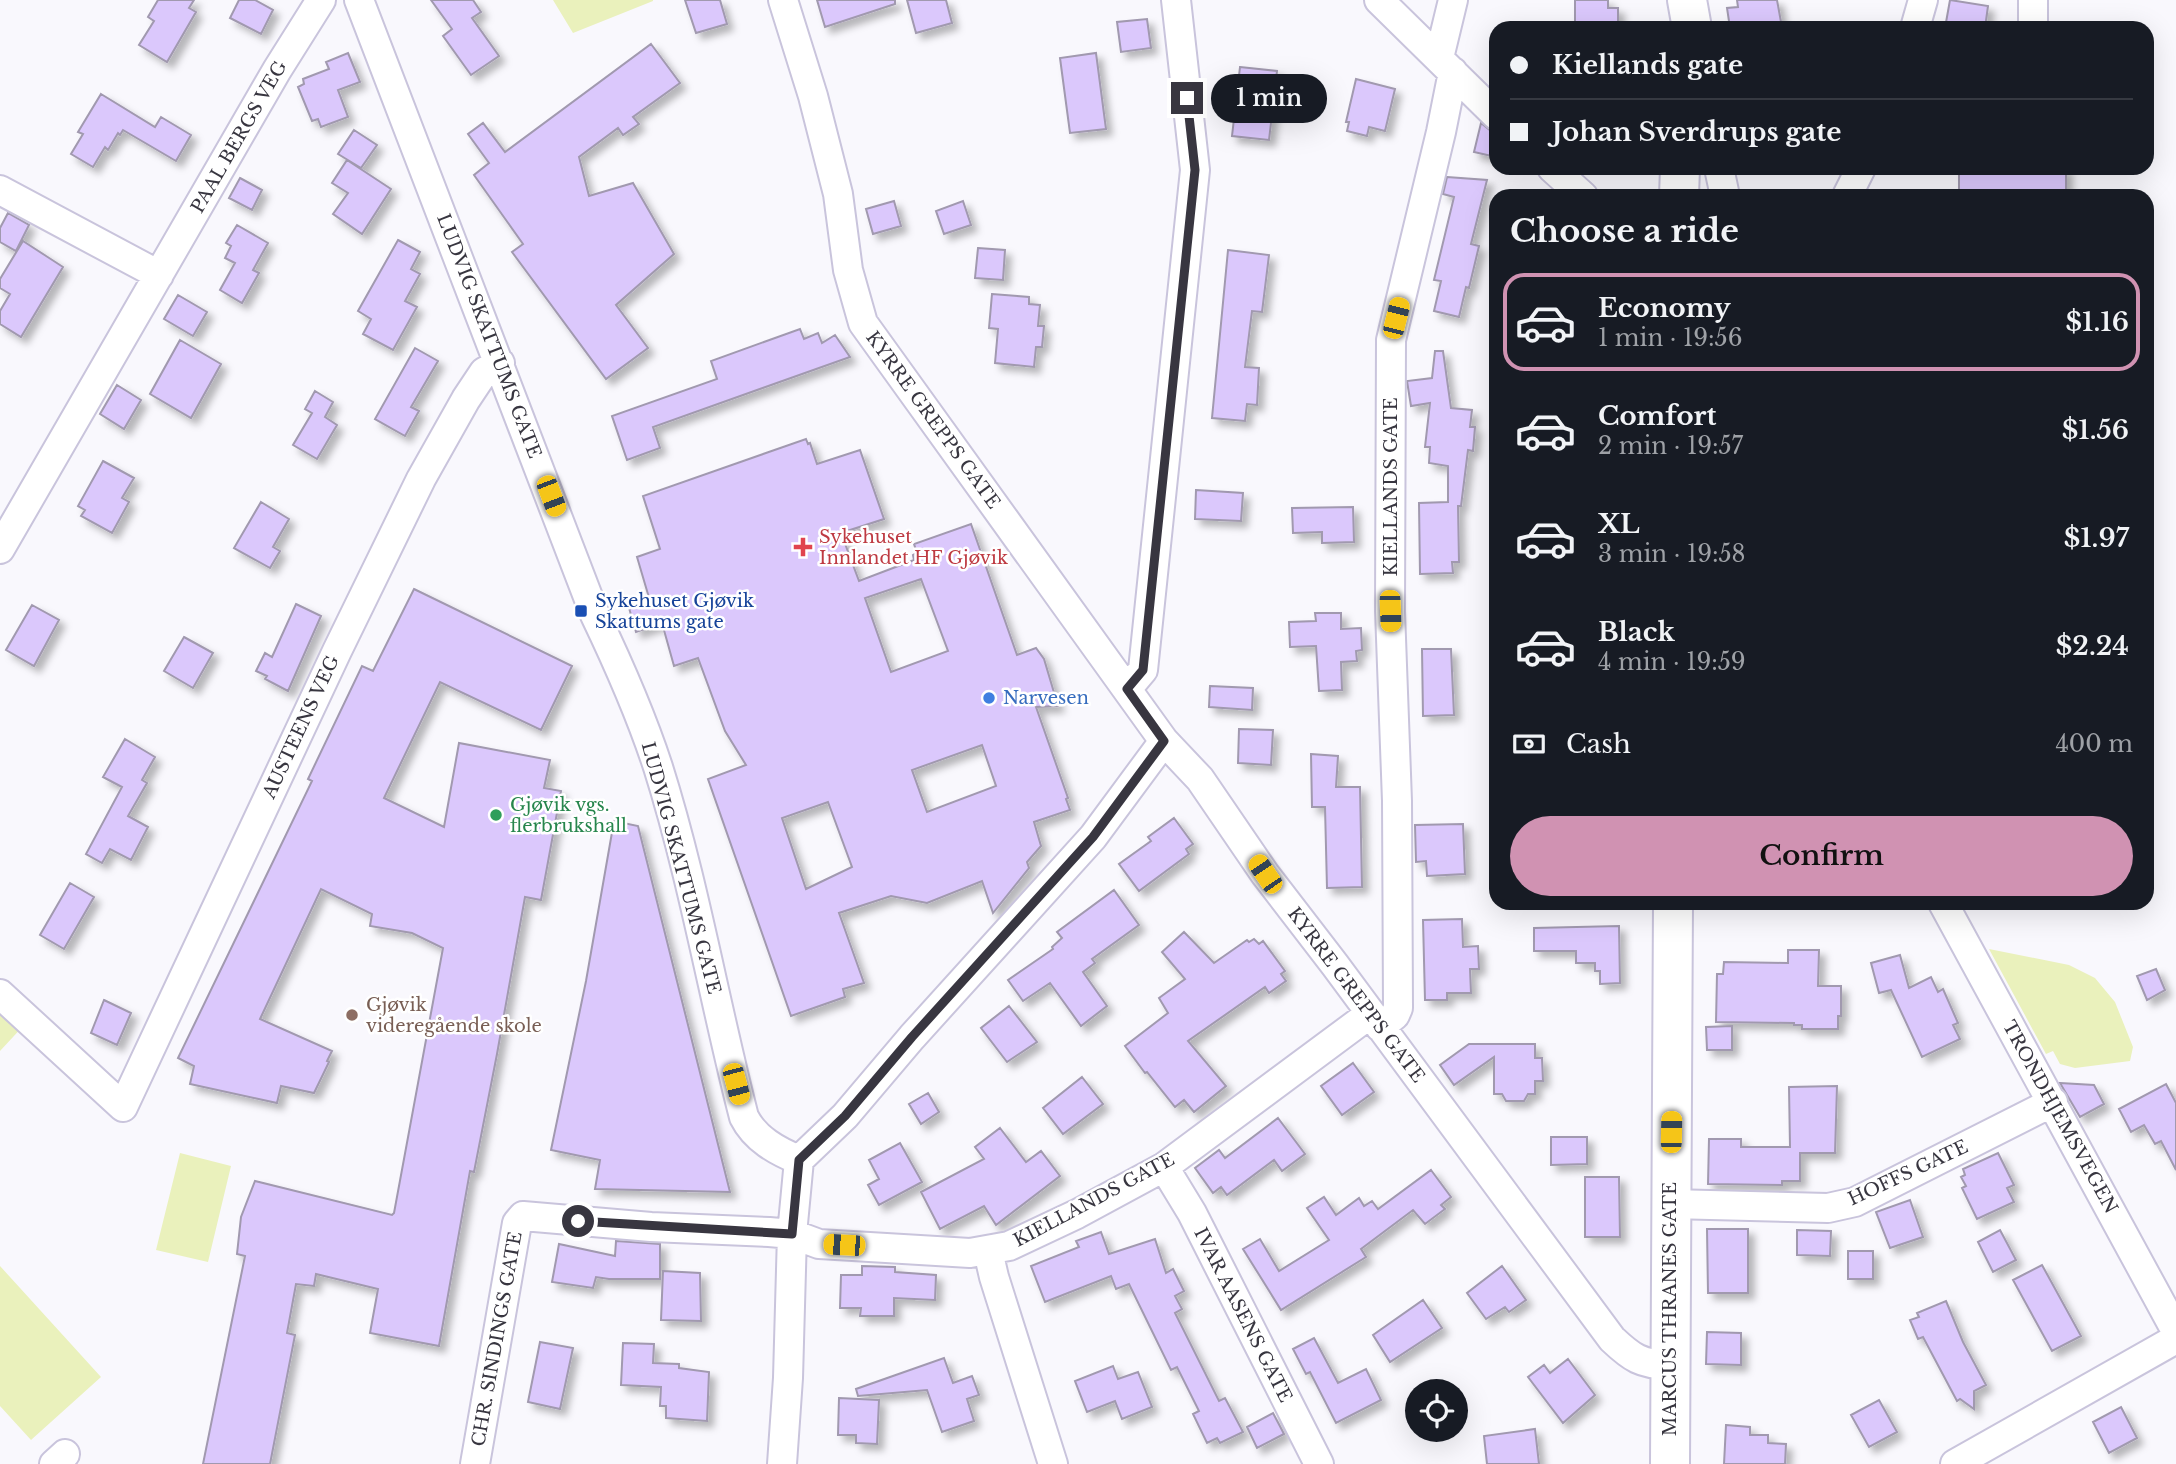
<!DOCTYPE html>
<html lang="en">
<head>
<meta charset="utf-8">
<style>
  :root { --surface:#171b24; --page:#20242c; --text:#f1f3f6; --muted:#9ea1a6; --line:#363941; --accent:#d092b2 }
  body { margin:0; font-family:"Libre Baskerville",serif; background:var(--page); color:var(--text); height:100vh; display:flex; flex-direction:column; font-size:26px; white-space:nowrap }
  * { box-sizing:border-box; margin:0 }
  p { font-size:23px; color:var(--muted) }
  .icon { flex:none; width:38px; height:38px; fill:none; stroke:currentColor; stroke-width:2; stroke-linecap:round; stroke-linejoin:round }
  .map { position:relative; flex:1; overflow:hidden }
  .details { position:absolute; left:1489px; top:189px; width:665px; height:721px; display:flex; flex-direction:column; background:var(--surface); border-radius:21px; box-shadow:0 7px 28px #0002 }
  .details>* { flex:none }
  .banner { position:absolute; left:1489px; top:21px; width:665px; height:154px; border-radius:21px; box-shadow:0 7px 28px #0002; display:grid; align-content:center; height:154px; padding:0 21px; background:var(--surface) }
  .buttons { position:absolute; left:1405px; top:1379px; display:grid; gap:14px }
  .buttons a { display:grid; place-items:center; width:63px; height:63px; border-radius:50%; background:var(--surface); box-shadow:0 7px 28px #0002; font-size:35px }
  .end { position:absolute; width:32px; height:32px; margin:-16px; border:9px solid #383640; background:#fff; box-shadow:0 0 0 4px #fff }
  .from { border-radius:50% }
  .bubble { position:absolute; height:49px; border-radius:24px; background:var(--surface); box-shadow:0 7px 28px #0002; font-size:23px; font-weight:600; line-height:49px; text-align:center }
  .car { position:absolute; width:21px; height:42px; margin:-21px -10px; border-radius:9px; box-shadow:0 0 5px 2px #0007; background:linear-gradient(#f5c518 24%,#345 0 40%,#f5c518 0 76%,#345 0 86%,#f5c518 0) }
  .banner b { display:flex; align-items:center; gap:24px; height:66px; font-size:26px }
  .banner b+b { border-top:2px solid var(--line) }
  .banner i { width:18px; height:18px; background:var(--text) }
  ul { padding:0; list-style:none }
  li { display:flex; align-items:center; gap:21px; height:98px; margin:0 14px 10px; padding:0 7px; border:4px solid transparent; border-radius:21px }
  li div { flex:1 }
  li b { display:block; font-size:26px }
  li em { font-style:normal; font-weight:600 }
  li.active { border-color:var(--accent) }
  li>.icon { width:63px; height:63px; stroke-width:1.5 }
  h2 { padding:0 21px; font-size:32px; line-height:84px }
  .pay { display:flex; align-items:center; gap:18px; height:77px; padding:0 21px; font-size:26px }
  .pay p { margin-inline-start:auto }
  .action { display:flex; gap:14px; margin-top:auto; padding:14px 21px }
  .action a { flex:1; height:80px; border-radius:42px; background:var(--accent); color:#111; font-size:28px; font-weight:600; line-height:80px; text-align:center }
  .map>svg:first-child { display:block }
  .green { fill:#eaf1bc }
  .building { fill:#dbc8fc; stroke:#a199af; stroke-width:2; fill-rule:evenodd; filter:url(#shadow) }
  .lines { fill:none; stroke-linecap:round; stroke-linejoin:round }
  .minor-casing { stroke:#c9c4dc; stroke-width:32 }
  .secondary-casing { stroke:#c9c4dc; stroke-width:42 }
  .minor { stroke:#fff; stroke-width:28 }
  .secondary { stroke:#fff; stroke-width:38 }
  .route { stroke:#383640; stroke-width:9 }
  .health-dot { fill:#e0444e; stroke:#fff; stroke-width:2.5 }
  .transit-dot { fill:#1a4fb4; stroke:#fff; stroke-width:2.5 }
  .shop-dot { fill:#3f7fe0; stroke:#fff; stroke-width:2.5 }
  .leisure-dot { fill:#2e9e5b; stroke:#fff; stroke-width:2.5 }
  .education-dot { fill:#8d6e63; stroke:#fff; stroke-width:2.5 }
  .labels { text-anchor:middle; stroke-width:5; stroke-linejoin:round; paint-order:stroke }
  .street-label { font-size:18px; fill:#383640; stroke:#fff }
  .health-label { font-size:18px; fill:#be3a42; stroke:#fff; text-anchor:start }
  .transit-label { font-size:18px; fill:#164399; stroke:#fff; text-anchor:start }
  .shop-label { font-size:18px; fill:#366cbe; stroke:#fff; text-anchor:start }
  .leisure-label { font-size:18px; fill:#27864d; stroke:#fff; text-anchor:start }
  .education-label { font-size:18px; fill:#785e54; stroke:#fff; text-anchor:start }
</style>
</head>
<body>
<div class="map">
<svg width="2176" height="1464" viewBox="0 0 2176 1464">
  <defs>
    <filter id="shadow"><feDropShadow dx="6" dy="6" stdDeviation="3.5" flood-color="#0004"/></filter>
  </defs>
  <rect width="100%" height="100%" fill="#f9f8fd"/>
  <!-- green -->
  <path class="green" d="M553,0h100v1l-80,32z
    M1989,949l80,16 26,13 20,24 18,45 -3,14 -55,7 -15,-4 -7,-13 -7,3z
    M0,998l26,25 -26,28z
    M180,1153l51,13 -23,96 -52,-12z
    M0,1266l101,111 -70,63 -31,-34z"/>
  <!-- building -->
  <path class="building" d="M158,0h36l-5,8 7,4 -29,50 -28,-17 15,-24 -6,-4z
    M239,0h16l18,10 -12,24 -31,-16z
    M431,0h42l8,12 -9,6 27,38 -28,19 -28,-39 9,-7z
    M685,0h35l7,24 -31,9z
    M817,0h78v4l-70,23z
    M907,0h39l6,23 -36,10z
    M1575,0h33v8h10v20h-43z
    M1737,0h40l4,22 -51,6 -3,-20 11,-1z
    M1950,0l38,6 -3,22h-40z
    M1147,19l4,29 -30,4 -4,-30z
    M651,44l29,39 -47,34 6,7 -16,11 -5,-7 -39,29 10,39 44,-13 41,71 -58,51 32,43 -42,31 -94,-127 11,-8 -49,-69 15,-12 -21,-29 15,-11 22,29z
    M348,53l12,29 -22,8 10,27 -27,10 -3,-8 -6,2 -14,-34 6,-3 -1,-5 26,-10 -3,-7z
    M1096,53l10,76 -36,4 -10,-75z
    M1240,67l37,4 -8,69 -37,-4z
    M1356,79l39,10 -10,42 -16,-4 -2,9 -20,-5 2,-9h-3z
    M101,94l54,33 6,-10 30,18 -15,26 -53,-31 -3,5 -2,-2 -10,17 -3,-3 -12,20 -22,-13 12,-20 -5,-2z
    M1481,123l10,8h5v26l-22,-5z
    M354,130l23,15 -16,23 -23,-14z
    M347,160l44,29 -29,45 -29,-20 15,-21 -16,-10z
    M1959,168h38v2l6,2 63,-4v28h-107z
    M1447,177l40,3 -16,64 8,2 -10,42 -3,-1 -7,30 -25,-6 7,-30 -7,-1 20,-83 -11,-3z
    M240,178l22,12 -10,20 -23,-12z
    M894,201l7,25 -28,8 -7,-25z
    M963,201l8,24 -27,9 -8,-23z
    M8,213l21,12 -13,26 -16,-9v-14z
    M237,225l31,18 -15,27 6,3 -17,30 -22,-13 15,-27 -10,-5 6,-12 -5,-3z
    M398,240l22,12 -9,17 9,5 -15,27 12,6 -24,43 -30,-16 8,-15 -13,-8z
    M23,241l40,26 -42,70 -21,-13v-13l10,-17 -10,-6v-9z
    M978,248l27,2 -2,30 -28,-2z
    M1228,250l41,5 -7,57 -10,-1 -7,56 14,1 -2,37 -10,-1 -2,17 -33,-3z
    M992,294l37,3v7l11,1 -2,21h6l-2,21h-6l-2,20 -39,-4 3,-34 -9,-1z
    M178,295l29,17 -14,24 -29,-17z
    M800,329l4,10 14,-6 4,10 13,-8 15,22 -197,70 7,21 -33,12 -15,-44 105,-37 -6,-18z
    M180,340l41,24 -30,54 -41,-24z
    M415,348l23,13 -27,46 8,4 -14,25 -30,-17z
    M1435,351h8l8,57 21,2 -2,17h5l-2,24 -5,-1 -7,56h-3l1,56h-7l1,11 -33,1 -1,-71 29,-1v-36l-19,-3 1,-16h-5l5,-44 -19,3 -4,-25 25,-3z
    M117,385l24,15 -17,29 -24,-15z
    M315,391l18,11 -8,15 12,8 -20,34 -24,-14 19,-32 -7,-4z
    M806,439l2,5 2,-1 7,21 43,-14 24,69 -43,14 18,48 55,-21 -1,-5 4,-2 -3,-9 57,-20 46,131 19,-7 8,11 14,47 -22,1 32,91 -2,1 4,11 -36,12 7,24 -14,16 2,6 -36,45 -11,-32 -55,22 -36,-7 -52,17 25,70 -21,6 2,8 -54,19 -83,-237 38,-14 -21,-34 -27,-73 -24,8 -12,-43 -26,9 -7,-24 21,-7 -13,-44 23,-8 -17,-53zM921,579l27,72 -57,21 -26,-74zM982,745l14,41 -69,26 -15,-42zM828,802l24,65 -46,22 -24,-71z
    M103,461l31,17 -12,20 7,4 -17,31 -31,-17 4,-6 -7,-4z
    M1196,490l47,3 -2,28 -46,-2z
    M261,502l28,17 -16,28 7,4 -10,17 -36,-20z
    M1353,507l1,35 -32,1v-11l-29,1 -1,-25z
    M414,589l158,77 -31,64 -101,-48 -56,116 60,29 15,-84 91,17 -6,28 17,3 -20,109 -16,-3 -28,157 -23,118 -4,-1 -31,175 -69,-13 8,-44 -62,-15 -2,12 -18,-2 -9,49 8,2 -25,129h-67l42,-208 -8,-2 4,-37 14,-36 137,34 2,-2 49,-265 -31,-15 -42,-7 2,-12 -51,-25 -61,130 72,32 -5,10 2,1 -15,31 -33,-7 -4,17 -87,-19 4,-18 -16,-8 134,-277 -4,-2 54,-113 11,5z
    M296,604l25,12 -33,75 -23,-12 2,-3 -11,-5 9,-18 7,4z
    M32,605l27,15 -25,46 -28,-16z
    M1315,613h26v16l20,-1 1,22 -6,1 1,10 -16,1 1,28 -23,1 -3,-45 -26,1 -1,-25 27,-1z
    M184,637l29,16 -20,35 -29,-17z
    M1422,649h29l3,66 -31,1z
    M1210,686l43,2 -1,22 -43,-3z
    M1239,729l34,1 -2,35 -33,-2z
    M125,739l30,18 -13,23 5,3 -19,33 20,11 -17,33 -21,-11 -8,14 -16,-9 36,-67 -19,-10z
    M1311,754l27,2 -2,31h24l2,100 -35,1 -2,-81h-13z
    M1174,818l19,26 -7,5 3,5 -50,37 -20,-27 32,-23 -3,-4z
    M614,821l24,5 92,366 -135,-3 5,-29 -49,-10 35,-169z
    M1463,824l2,50 -38,2 -1,-15 -10,1 -1,-37z
    M70,883l24,14 -30,52 -24,-14z
    M1114,890l25,35 -47,34 3,4 -12,9 24,34 -26,20 -31,-43 -27,18 -15,-21 45,-31 -1,-2 10,-9 -5,-6z
    M1462,919l1,28 15,-1 1,23h-9l1,24h-24v7h-22l-2,-80z
    M1619,926l1,57 -20,1v-13h-5v-8h-19v-12h-42v-23z
    M1184,932l30,31 33,-23 2,2 5,-3 5,5 4,-3 22,30 -4,3 5,7 -17,12 -4,-6 -77,54 38,45 -32,26 -10,-12 -9,7 -28,-35 -2,1 -20,-27 43,-33 -9,-15 26,-19 -23,-27z
    M1788,950h31l-1,36h23v30h-3v13h-36v-4h-8v-2l-78,-1 1,-48h6l1,-12 64,1z
    M1900,955l9,33 22,-11 7,15 5,-3 15,34 -5,2 7,14 -38,18 -31,-67 -12,3 -8,-30z
    M2156,969l9,21 -18,10 -10,-24z
    M104,1000l27,13 -14,32 -26,-12z
    M1009,1006l28,36 -30,20 -26,-34z
    M1732,1026v24h-25l-1,-23z
    M1469,1044h66v14h7l1,23h-8v13h-7l-4,7h-18l-4,-7h-8v-37l-40,28 -14,-20z
    M1353,1063l21,29 -32,23 -21,-29z
    M1082,1077l21,27 -40,30 -20,-26z
    M2060,1083l34,2 10,19 -24,13z
    M2166,1084l10,19v67l-15,-29 -6,3 -11,-19 -13,7 -12,-23z
    M1837,1086l-2,67h-35v28h-18v4l-74,-1 1,-45h32v8h49l-1,-60z
    M928,1093l11,19 -18,12 -12,-20z
    M1278,1118l27,36 -23,17 -8,-11 -47,35 -6,-8 -8,6 -18,-25 24,-18 6,8z
    M1000,1128l26,34 15,-11 19,25 -64,49 -12,-19 -44,23 -19,-37 63,-33 -9,-12z
    M1551,1137h36v27l-36,1z
    M900,1143l22,39 -43,23 -11,-20 11,-6 -10,-19z
    M1998,1153l16,32 -7,3 7,14 -37,17 -15,-31 4,-2 -5,-9 4,-2 -2,-6z
    M1431,1170l20,27 -10,8 4,4 -20,15 -12,-14 -52,39 5,8 -85,53 -38,-61 17,-10 19,32 50,-31 -22,-32 17,-11 12,18 23,-17 5,8 8,-5 6,8z
    M1585,1177h34l1,60h-35z
    M1910,1200l13,37 -33,11 -14,-36z
    M1707,1229h41v64h-40z
    M1797,1230l34,1 -1,25 -33,-1z
    M2000,1230l16,30 -23,12 -15,-30z
    M1101,1232l8,22 46,-15 11,34 7,-4 11,22 -9,5 7,13 -7,4 44,88 6,-3 18,34 -23,11 -3,-5 -10,5 -14,-29 6,-3 -22,-44 -6,3 -42,-86 -13,5 -5,-13 -66,26 -14,-36 48,-19 -3,-6z
    M616,1241l44,3v35h-51l-13,-2 -3,11 -41,-6 7,-38 56,12z
    M1848,1251h25v28h-25z
    M2042,1265l39,71 -29,15 -39,-71z
    M862,1266l33,1v5l41,3 -1,25 -41,-2v18h-34l1,-8h-21l1,-33h21z
    M1502,1266l24,34 -17,12 -4,-5 -19,12 -19,-26z
    M663,1271l37,2 1,48 -40,-1z
    M1423,1300l19,28 -52,34 -17,-27z
    M1946,1301l17,41 23,43 -12,6v18l-14,-10 -3,2 -34,-64 -5,2 -8,-19 9,-3 -2,-4z
    M1707,1332l34,1v32l-35,-1z
    M1314,1338l24,45 28,-14 15,31 -45,23 -26,-51 -4,2 -13,-25z
    M540,1342l33,6 -13,61 -32,-7z
    M623,1343l31,1 -1,19 26,1v4l30,4 -2,49 -41,-3v-12h-6l1,-19 -40,-2z
    M944,1358l9,25 19,-7 7,19 -12,4 7,22 -32,11 -15,-42 -69,6 -2,-7z
    M1568,1359l27,36 -32,28 -35,-46 16,-12 6,8z
    M1113,1366l5,13 20,-7 14,35 -30,12 -7,-18 -28,11 -12,-31z
    M839,1398l40,2 -2,44 -21,-1v-8h-18z
    M1879,1400l18,32 -28,15 -18,-32z
    M2121,1407l16,31 -28,15 -16,-31z
    M1273,1413l11,21 -27,14 -10,-21z
    M1726,1425l24,2v8h18v8l18,1 -1,20h-61z
    M1535,1429l4,35h-52l-3,-28z"/>
  <g class="lines">
    <defs>
      <path id="minor" d="M359,0l236,615c24,50 46,100 63,152 36,114 56,234 86,350 11,22 33,34 55,43
        M783,0l30,96 25,98 10,76 15,53 301,418 36,38 65,95 70,91 277,374c20,19 29,25 57,26
        M1379,0l117,115
        M2033,0v28
        M1915,28l8,-28
        M1439,58l14,-58
        M1552,168l31,28
        M1719,168l6,28
        M0,190l159,85
        M1847,196l14,-28
        M0,549l277,-479 44,-70
        M1127,689l16,-19 52,-500 -19,-170
        M1943,903l233,428
        M0,994l123,113 214,-456 84,-172 45,-80 18,-27 16,-9
        M1380,1027l15,-12 3,-7 -1,-207 -7,-190 1,-271 50,-208 12,-60
        M799,1160l46,-44 67,-79 181,-200 71,-96
        M1164,1167l28,46 127,251
        M1670,1204l158,4 27,-6 198,-100
        M988,1251l6,26 59,187
        M54,1464l11,-10
        M475,1464l42,-241 6,-7 128,11 118,5 23,2 27,10 151,9 39,-7 68,-32 87,-47 206,-153
        M782,1464l6,-86 4,-144 7,-74
        M1955,1464l221,-125"/>
      <path id="secondary" d="M1687,0l5,28
        M1679,196l1,-28
        M1670,1464l3,-561"/>
    </defs>
    <!-- minor casing -->
    <use href="#minor" class="minor-casing"/>
    <!-- secondary casing -->
    <use href="#secondary" class="secondary-casing"/>
    <!-- minor -->
    <use href="#minor" class="minor"/>
    <!-- secondary -->
    <use href="#secondary" class="secondary"/>
  </g>
  <g class="lines">
    <!-- route -->
    <path class="route" d="M578,1221l214,13 7,-74 46,-44 67,-79 181,-200 71,-96 -37,-52 16,-19 52,-500 -8,-72"/>
  </g>
  <!-- markers -->
  <path class="health-dot" d="M799.5 536.5h7v7h7v7h-7v7h-7v-7h-7v-7h7z"/>
  <rect class="transit-dot" x="574" y="604" width="14" height="14" rx="3.5"/>
  <circle class="shop-dot" cx="989" cy="698" r="7"/>
  <circle class="leisure-dot" cx="496" cy="815" r="7"/>
  <circle class="education-dot" cx="352" cy="1015" r="7"/>
  <g class="labels">
    <!-- street labels -->
    <g class="street-label">
      <text transform="translate(239 137) rotate(-60)" y="6">PAAL BERGS VEG</text>
      <text transform="translate(489 336) rotate(69)" y="6">LUDVIG SKATTUMS GATE</text>
      <text transform="translate(933 420) rotate(54)" y="6">KYRRE GREPPS GATE</text>
      <text transform="translate(1391 487) rotate(-90)" y="6">KIELLANDS GATE</text>
      <text transform="translate(301 727) rotate(-65)" y="6">AUSTEENS VEG</text>
      <text transform="translate(681 868) rotate(75)" y="6">LUDVIG SKATTUMS GATE</text>
      <text transform="translate(1356 995) rotate(53)" y="6">KYRRE GREPPS GATE</text>
      <text transform="translate(2060 1117) rotate(61)" y="6">TRONDHJEMSVEGEN</text>
      <text transform="translate(1908 1173) rotate(-25)" y="6">HOFFS GATE</text>
      <text transform="translate(1094 1200) rotate(-28)" y="6">KIELLANDS GATE</text>
      <text transform="translate(1670 1309) rotate(-90)" y="6">MARCUS THRANES GATE</text>
      <text transform="translate(1243 1315) rotate(63)" y="6">IVAR AASENS GATE</text>
      <text transform="translate(497 1339) rotate(-80)" y="6">CHR. SINDINGS GATE</text>
    </g>
    <!-- health labels -->
    <g class="health-label">
      <text x="819" y="543">Sykehuset<tspan x="819" dy="21">Innlandet HF Gjøvik</tspan></text>
    </g>
    <!-- transit labels -->
    <g class="transit-label">
      <text x="595" y="607">Sykehuset Gjøvik<tspan x="595" dy="21">Skattums gate</tspan></text>
    </g>
    <!-- shop labels -->
    <g class="shop-label">
      <text x="1003" y="704">Narvesen</text>
    </g>
    <!-- leisure labels -->
    <g class="leisure-label">
      <text x="510" y="811">Gjøvik vgs.<tspan x="510" dy="21">flerbrukshall</tspan></text>
    </g>
    <!-- education labels -->
    <g class="education-label">
      <text x="366" y="1011">Gjøvik<tspan x="366" dy="21">videregående skole</tspan></text>
    </g>
  </g>
</svg>
<div class="buttons">
<a><svg class="icon" aria-label="locate" viewBox="0 0 24 24"><circle cx="12" cy="12" r="6"/><path d="M12 2v4M12 18v4M2 12h4M18 12h4"/></svg></a>
</div>
<i class="end from" style="left:578px;top:1221px"></i>
<i class="end" style="left:1187px;top:98px"></i>
<div class="bubble" style="left:1211px;top:74px;width:116px">1 min</div>
<i class="car" style="left:1396px;top:318px;rotate:14deg"></i>
<i class="car" style="left:551px;top:496px;rotate:159deg"></i>
<i class="car" style="left:1390px;top:611px;rotate:178deg"></i>
<i class="car" style="left:1265px;top:874px;rotate:326deg"></i>
<i class="car" style="left:736px;top:1084px;rotate:165deg"></i>
<i class="car" style="left:1671px;top:1132px;rotate:1deg"></i>
<i class="car" style="left:844px;top:1245px;rotate:273deg"></i>
<div class="banner">
<b><i class="from"></i>Kiellands gate</b>
<b><i></i>Johan Sverdrups gate</b>
</div>
<section class="details">
<h2>Choose a ride</h2>
<ul>
<li class="active"><svg class="icon" aria-label="car" viewBox="0 0 24 24"><path d="M5 17H2v-5l4-1 3-4h7l3 4 3 1v5h-3M9 17h6M6 11h13"/><circle cx="7" cy="17" r="2"/><circle cx="17" cy="17" r="2"/></svg><div><b>Economy</b><p>1 min · 19:56</p></div><em>$1.16</em></li>
<li><svg class="icon" aria-label="car" viewBox="0 0 24 24"><path d="M5 17H2v-5l4-1 3-4h7l3 4 3 1v5h-3M9 17h6M6 11h13"/><circle cx="7" cy="17" r="2"/><circle cx="17" cy="17" r="2"/></svg><div><b>Comfort</b><p>2 min · 19:57</p></div><em>$1.56</em></li>
<li><svg class="icon" aria-label="car" viewBox="0 0 24 24"><path d="M5 17H2v-5l4-1 3-4h7l3 4 3 1v5h-3M9 17h6M6 11h13"/><circle cx="7" cy="17" r="2"/><circle cx="17" cy="17" r="2"/></svg><div><b>XL</b><p>3 min · 19:58</p></div><em>$1.97</em></li>
<li><svg class="icon" aria-label="car" viewBox="0 0 24 24"><path d="M5 17H2v-5l4-1 3-4h7l3 4 3 1v5h-3M9 17h6M6 11h13"/><circle cx="7" cy="17" r="2"/><circle cx="17" cy="17" r="2"/></svg><div><b>Black</b><p>4 min · 19:59</p></div><em>$2.24</em></li>
</ul>
<div class="pay"><svg class="icon" aria-label="cash" viewBox="0 0 24 24"><path d="M3 7h18v10H3z"/><circle cx="12" cy="12" r="2"/></svg>Cash<p>400 m</p></div>
<div class="action"><a>Confirm</a></div>
</section>
</div>
</body>
</html>
